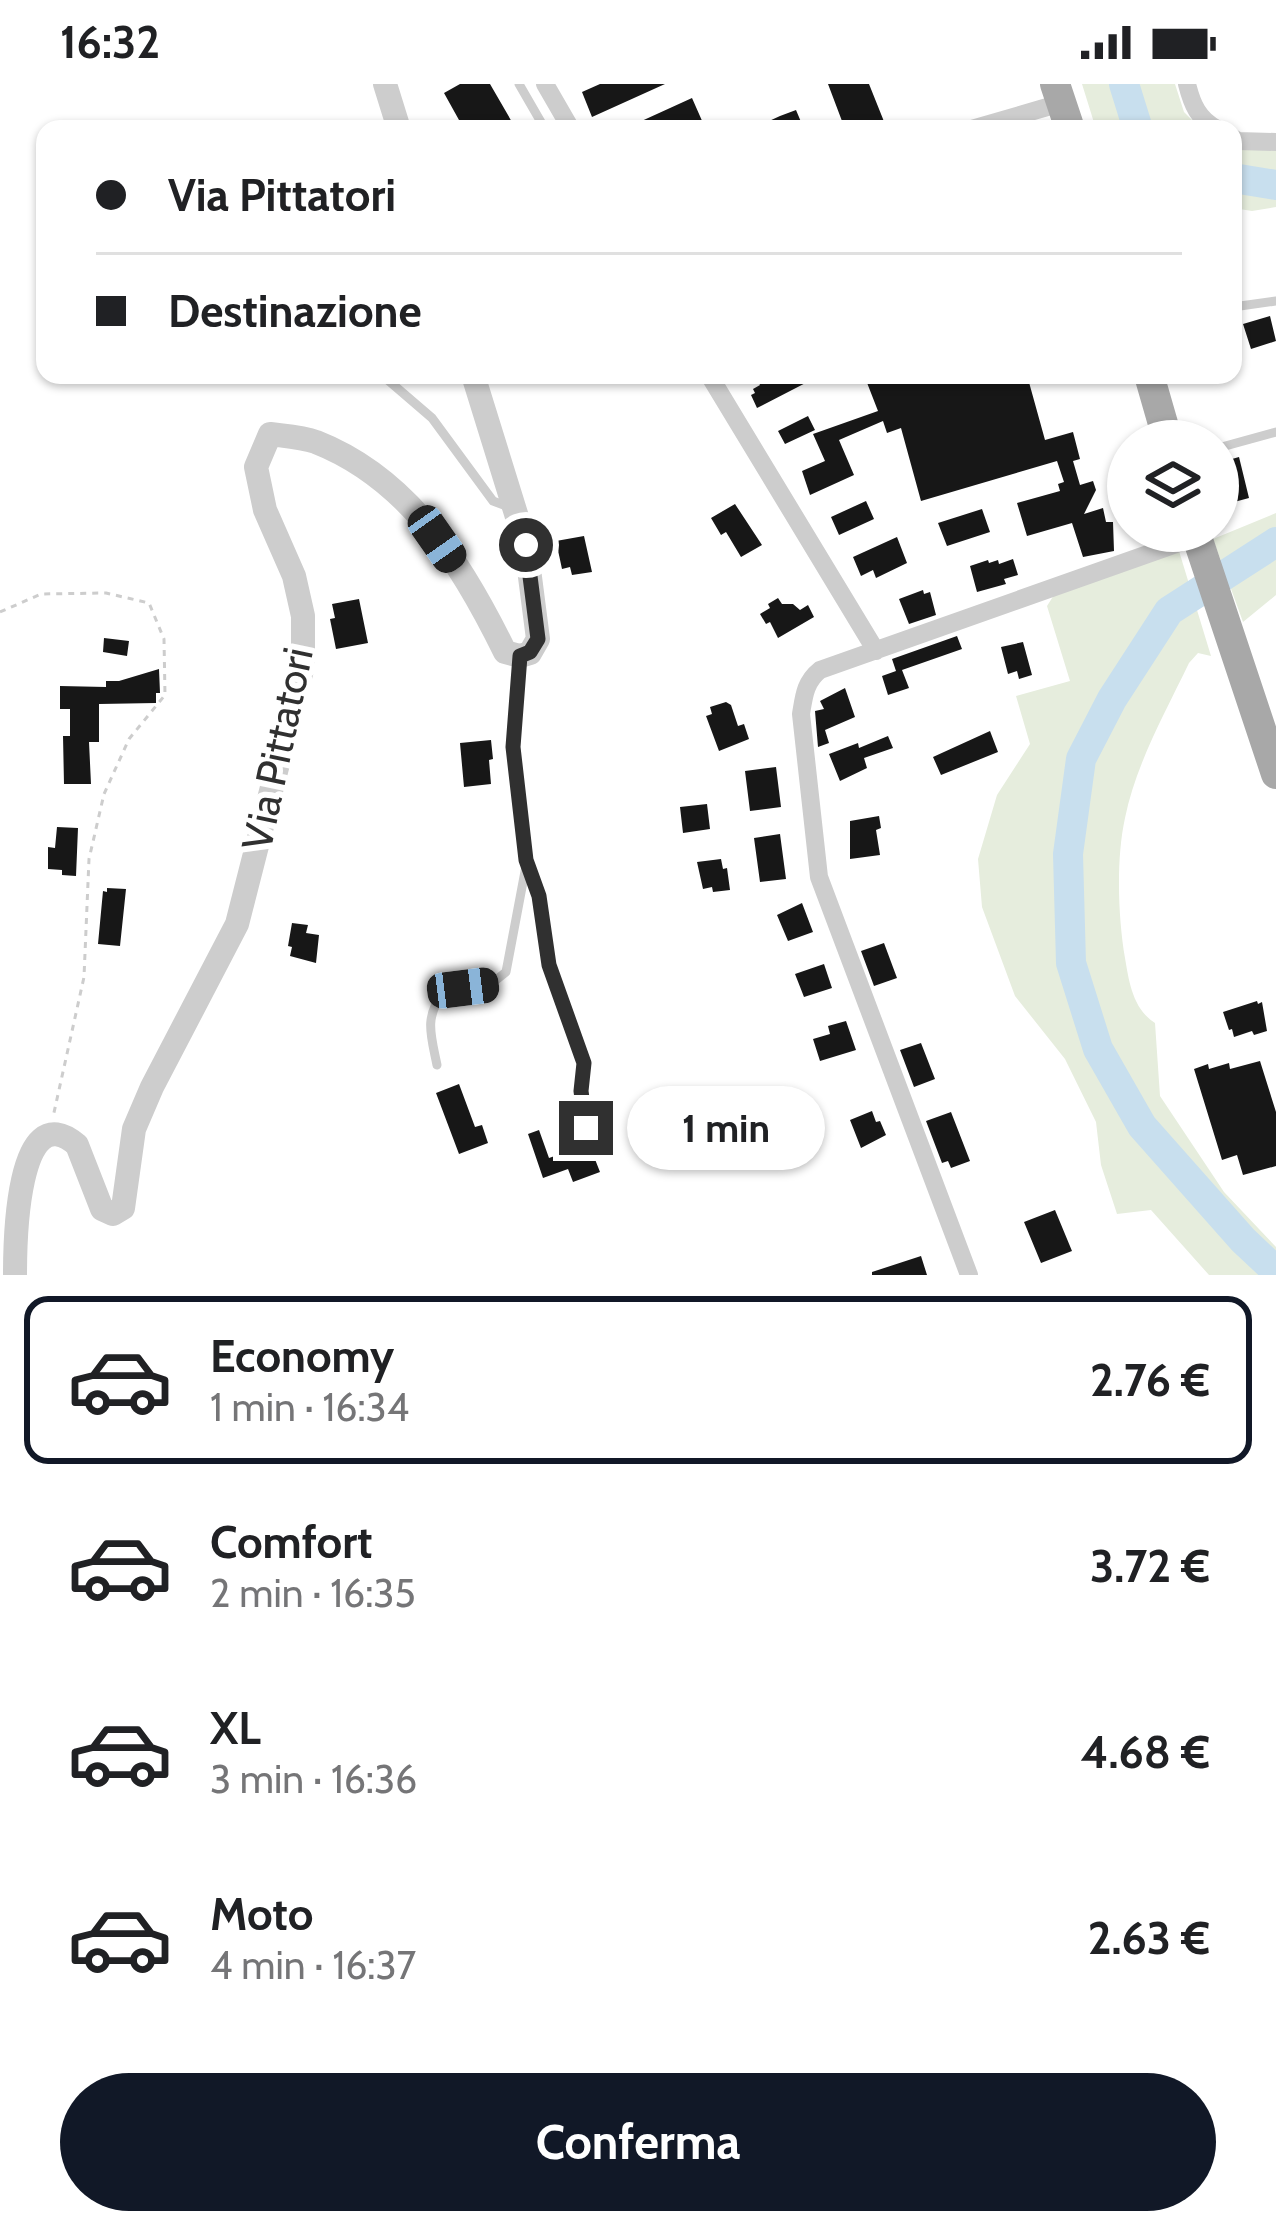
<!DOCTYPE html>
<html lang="it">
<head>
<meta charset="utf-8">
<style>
  :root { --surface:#fff; --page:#f2f2f2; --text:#202124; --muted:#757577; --line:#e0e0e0; --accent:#111827 }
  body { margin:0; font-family:Cabin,sans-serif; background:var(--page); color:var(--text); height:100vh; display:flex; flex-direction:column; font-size:45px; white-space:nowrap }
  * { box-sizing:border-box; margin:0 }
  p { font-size:39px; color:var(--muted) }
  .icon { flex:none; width:66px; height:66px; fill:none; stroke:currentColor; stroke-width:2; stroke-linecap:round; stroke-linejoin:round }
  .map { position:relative; height:1191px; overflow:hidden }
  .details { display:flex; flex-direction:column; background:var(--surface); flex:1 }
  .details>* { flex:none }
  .banner { position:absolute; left:36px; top:36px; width:1206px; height:264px; border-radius:24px; box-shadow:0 3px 9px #0004; display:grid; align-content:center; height:264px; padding:0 60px; background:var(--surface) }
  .fabs { position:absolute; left:1107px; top:336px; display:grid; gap:24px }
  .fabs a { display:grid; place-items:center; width:132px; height:132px; border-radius:50%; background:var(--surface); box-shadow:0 3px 9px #0004; font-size:60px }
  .end { position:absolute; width:54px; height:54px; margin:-27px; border:15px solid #303030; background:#fff; box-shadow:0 0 0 6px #fff }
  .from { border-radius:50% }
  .bubble { position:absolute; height:84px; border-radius:42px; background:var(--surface); box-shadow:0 3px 9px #0004; font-size:39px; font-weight:700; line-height:84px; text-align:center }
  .car { position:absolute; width:36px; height:72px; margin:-36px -18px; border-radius:15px; box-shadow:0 0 9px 3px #0007; background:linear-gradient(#222 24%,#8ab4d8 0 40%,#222 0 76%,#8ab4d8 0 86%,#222 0) }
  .banner b { display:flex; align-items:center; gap:42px; height:114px; font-size:45px }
  .banner b+b { border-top:3px solid var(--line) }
  .banner i { width:30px; height:30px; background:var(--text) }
  ul { padding:21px 0 0; list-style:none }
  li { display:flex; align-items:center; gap:36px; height:168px; margin:0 24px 18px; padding:0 36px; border:6px solid transparent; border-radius:24px }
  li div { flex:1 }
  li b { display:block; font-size:45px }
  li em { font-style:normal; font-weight:700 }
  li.current { border-color:var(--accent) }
  li>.icon { width:108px; height:108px; stroke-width:1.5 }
  .button { display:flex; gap:24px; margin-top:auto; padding:24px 60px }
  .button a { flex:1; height:138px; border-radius:72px; background:var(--accent); color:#fff; font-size:48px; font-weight:700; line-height:138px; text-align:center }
  .status { display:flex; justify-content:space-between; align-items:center; height:84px; padding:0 60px; background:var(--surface); direction:ltr }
  .status svg { height:33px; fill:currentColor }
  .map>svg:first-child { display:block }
  .green { fill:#e6eddd }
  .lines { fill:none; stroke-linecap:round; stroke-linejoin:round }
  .river { stroke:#c8dfee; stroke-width:30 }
  .building { fill:#171717 }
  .path { stroke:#cdcdcd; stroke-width:3; stroke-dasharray:6 6; stroke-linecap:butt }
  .service { stroke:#cdcdcd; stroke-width:9 }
  .minor { stroke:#cdcdcd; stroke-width:18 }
  .tertiary { stroke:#cdcdcd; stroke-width:24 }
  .primary { stroke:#a8a8a8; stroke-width:30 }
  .route { stroke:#303030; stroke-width:15 }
  .labels { text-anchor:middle; stroke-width:12; stroke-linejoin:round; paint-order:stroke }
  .street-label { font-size:42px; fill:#303030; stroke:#fff }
</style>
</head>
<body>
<div class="status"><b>16:32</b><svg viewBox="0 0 49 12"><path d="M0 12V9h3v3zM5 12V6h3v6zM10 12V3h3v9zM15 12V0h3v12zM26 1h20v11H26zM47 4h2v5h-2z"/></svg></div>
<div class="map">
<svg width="1276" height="1191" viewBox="0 0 1276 1191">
  <rect width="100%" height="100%" fill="#fff"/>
  <!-- green -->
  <path class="green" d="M1082,0h93l9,28 17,17h-105z
    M1233,63l43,2v58l-24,4 -19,-3z
    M1276,429v82l-33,27 -30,-83z
    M1179,467l32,105 -13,-3 -9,10c-24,50 -53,101 -64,155 -9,41 -7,99 0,140 4,24 8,51 30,65l5,73 64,96 52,55v28h-67l-58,-65 -34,4 -16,-49 -5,-43 -31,-63 -50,-63 -33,-89 -4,-48 19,-64 33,-51 -14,-48 54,-15 -23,-75 7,-11z"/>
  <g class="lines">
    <!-- river -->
    <path class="river" d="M1124,0l14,45
      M1233,94l43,7
      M1276,458l-107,69 -57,88 -31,60 -13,95 3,109 27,86 44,77 101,114 33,31"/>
  </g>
  <!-- building -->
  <path class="building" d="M460,0h30l26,45h-52l-20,-36z
    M600,0h65l-73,33 -10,-25z
    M828,0h41l18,45h-42z
    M692,14l11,25 -13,6h-66z
    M796,26l8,19h-52l28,-13z
    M1270,232l6,25 -25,8 -8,-25z
    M755,291h66l-64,33 -6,-13 4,-2 -2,-4 7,-4z
    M864,291h163l18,65 28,-8 7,27 -7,2 7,24 13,-4 3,9 -12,24 19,-6 3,14h7l1,29 -31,6 -11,-34 -45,13 -10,-33 43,-12 -2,-7 6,-2 -7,-21 -136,40 -20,-73 -14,5 -4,-12 -44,19 15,35 -44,20 -8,-24 23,-10 -12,-27 65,-23z
    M808,332l7,14 -30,14 -7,-13z
    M1239,373l10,41 -26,7 -5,-18v-24z
    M866,417l8,18 -35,16 -8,-18z
    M735,420l27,41 -21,12 -15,-25 -5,3 -10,-17z
    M982,425l8,23 -43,14 -9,-23z
    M584,452l8,36 -20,3 -2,-8 -8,2 -6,-28z
    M897,453l10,26 -31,15 -3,-8 -12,6 -8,-19z
    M1013,475l5,16 -14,4 2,5 -29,8 -7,-26 18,-6 1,3 9,-3 1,4z
    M923,506l1,4 6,-2 6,23 -27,9 -10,-25z
    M778,514l4,6h11l7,6 8,-5 6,12 -36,21 -8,-16 -4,2 -6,-10 10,-6 -2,-4z
    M359,515l9,44 -32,6 -6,-30 5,-1 -3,-14z
    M957,552l5,13 -60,21 7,18 -21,7 -6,-19 14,-5 -4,-12z
    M104,554l25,3 -2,15 -24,-4z
    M1023,558l9,33 -13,4 -2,-8 -9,3 -7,-27z
    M159,585l1,24h-4v10l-57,1v38h-10l2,42h-27l-1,-48h7v-27h-10v-23l46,1v-6h13z
    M845,604l10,29 -30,13 4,13 -11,4 -3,-36 9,-2 -4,-8z
    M726,618l5,3 7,21 6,-2 5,15 -30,12 -13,-35 6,-2 -2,-7z
    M990,647l8,21 -57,23 -8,-18z
    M888,652l5,12 -29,10 3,10 -27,13 -11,-27 29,-11 1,5z
    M491,656l2,19 -4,1 2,24 -27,3 -4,-44z
    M776,683l5,40 -31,4 -5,-40z
    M707,720l3,25 -27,4 -3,-26z
    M879,732l2,12 -5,2 4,25 -30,4v-38z
    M57,743l21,1 -2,48 -14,-1v-5l-14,-1v-22l7,1z
    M780,750l6,45 -26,3 -6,-44z
    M721,775l2,10 4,-1 3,22 -17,2 -1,-5 -9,2 -6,-27z
    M107,804l19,1 -6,57 -22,-2 5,-53 4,1z
    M802,819l11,29 -25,9 -11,-26z
    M292,839l16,2 -2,8 13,2 -3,28 -26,-7 2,-9 -4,-1z
    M884,859l13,35 -23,8 -13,-35z
    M824,880l8,24 -28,9 -9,-23z
    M1257,917l1,3 4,-2 5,29 -13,4 -2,-4 -18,6 -2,-8 -3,1 -6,-18z
    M846,937l10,29 -36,11 -7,-22 17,-5 -2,-8z
    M921,959l14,36 -21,8 -14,-37z
    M1260,977l16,51v54l-33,9 -6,-20 -15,5 -28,-91 14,-5 1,5 20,-6 1,6z
    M459,1000l16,43 7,-2 6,18 -29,11 -23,-61z
    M872,1027l4,11 4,-1 6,14 -25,13 -11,-28z
    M951,1028l19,49 -19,7 -3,-7 -6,2 -16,-42z
    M539,1046l10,28 40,-14 11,28 -27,10 -5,-13 -25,9 -15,-44z
    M1055,1126l17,41 -31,12 -17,-41z
    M921,1172l6,19h-55v-3z"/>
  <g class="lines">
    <!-- path -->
    <path class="path" d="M0,528l41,-18 65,-1 43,10 15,36 1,56 -36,44 -25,55 -15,65 -5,118 -31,140"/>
    <!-- service -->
    <path class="service" d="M519,0l26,45
      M1233,223l43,-6
      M382,291l50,43 61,83 16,6
      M1218,364l58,-16
      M519,574l-6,89 13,113 13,36 10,69 35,98 -3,28 5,37
      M437,981c-6,-30 -13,-47 6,-72l48,-9 15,-12 20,-106"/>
    <!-- minor -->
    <path class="minor" d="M545,0l26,45
      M1187,0c5,20 11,35 30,45
      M972,45l89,-26
      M1233,54l5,3 38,1
      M709,291l167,276
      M969,1191l-150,-398 -18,-163c3,-18 4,-32 19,-44l376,-133"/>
    <!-- tertiary -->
    <path class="tertiary" d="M385,0l14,45
      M15,1191c0,-29 1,-182 62,-130l25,64 11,5 10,-6 11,-79 18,-42 85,-163 66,-258v-50l-9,-40 -29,-66 -9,-43 14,-33c15,2 32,3 46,8 94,37 147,124 189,210l15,4 10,-3 8,-14 -12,-93 -53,-171"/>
    <!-- primary -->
    <path class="primary" d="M1055,0l15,45
      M1149,291l19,66
      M1195,447l81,243"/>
  </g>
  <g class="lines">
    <!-- route -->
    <path class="route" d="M526,461l12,94 -8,13 -10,4 -7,91 13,113 13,36 10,69 35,98 -3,28 5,37"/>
  </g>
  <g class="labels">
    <!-- street labels -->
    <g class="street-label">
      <text transform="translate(277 665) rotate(-78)" y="15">Via Pittatori</text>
    </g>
  </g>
</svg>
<div class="fabs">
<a><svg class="icon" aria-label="layers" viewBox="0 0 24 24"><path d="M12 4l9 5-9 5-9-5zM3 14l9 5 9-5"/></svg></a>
</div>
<i class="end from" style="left:526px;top:461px"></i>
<i class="end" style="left:586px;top:1044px"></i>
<div class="bubble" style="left:627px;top:1002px;width:198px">1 min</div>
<i class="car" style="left:437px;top:455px;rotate:145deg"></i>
<i class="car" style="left:463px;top:904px;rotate:83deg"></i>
<div class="banner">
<b><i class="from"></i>Via Pittatori</b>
<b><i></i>Destinazione</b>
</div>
</div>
<section class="details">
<ul>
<li class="current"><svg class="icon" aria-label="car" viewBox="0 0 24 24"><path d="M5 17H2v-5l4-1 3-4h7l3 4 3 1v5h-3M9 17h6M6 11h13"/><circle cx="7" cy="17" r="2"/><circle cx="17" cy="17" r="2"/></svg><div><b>Economy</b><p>1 min · 16:34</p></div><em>2.76 €</em></li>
<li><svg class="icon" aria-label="car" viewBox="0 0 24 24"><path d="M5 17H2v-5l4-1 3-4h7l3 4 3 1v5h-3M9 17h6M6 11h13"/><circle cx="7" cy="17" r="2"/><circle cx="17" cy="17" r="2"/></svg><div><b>Comfort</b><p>2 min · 16:35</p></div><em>3.72 €</em></li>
<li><svg class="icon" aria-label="car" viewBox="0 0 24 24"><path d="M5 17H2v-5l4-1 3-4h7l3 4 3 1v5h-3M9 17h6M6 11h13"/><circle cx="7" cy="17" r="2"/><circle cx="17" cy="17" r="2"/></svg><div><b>XL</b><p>3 min · 16:36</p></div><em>4.68 €</em></li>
<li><svg class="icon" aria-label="car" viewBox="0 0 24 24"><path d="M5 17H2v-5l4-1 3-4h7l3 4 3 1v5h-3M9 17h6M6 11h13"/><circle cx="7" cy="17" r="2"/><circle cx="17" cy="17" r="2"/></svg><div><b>Moto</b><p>4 min · 16:37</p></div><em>2.63 €</em></li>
</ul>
<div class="button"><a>Conferma</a></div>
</section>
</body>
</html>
